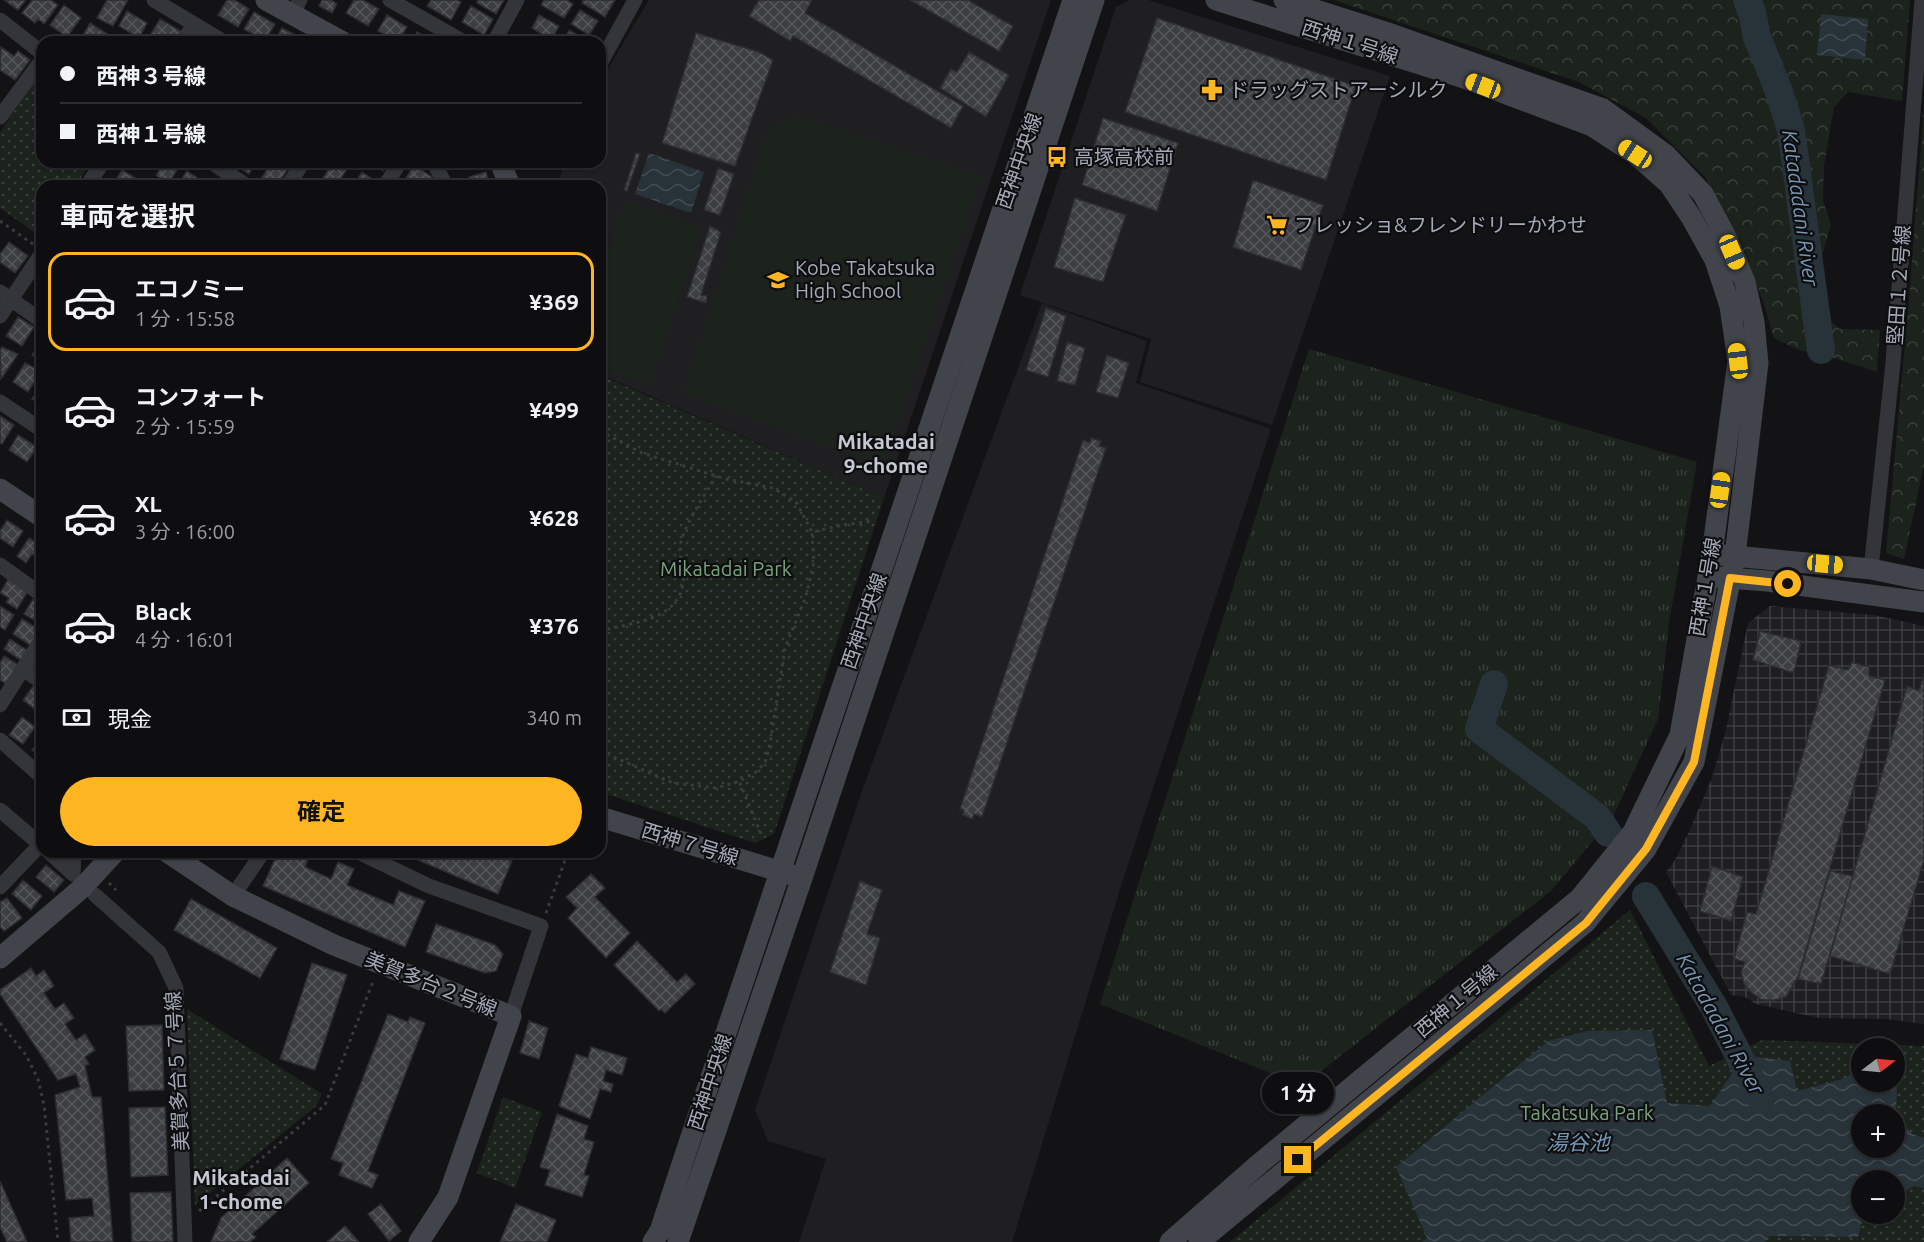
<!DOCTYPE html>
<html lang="ja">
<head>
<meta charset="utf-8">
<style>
  :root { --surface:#0e0e10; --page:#171719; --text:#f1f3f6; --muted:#9b9c9f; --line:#2e2e30; --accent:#feb522 }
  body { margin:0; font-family:Ubuntu,"Noto Sans JP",sans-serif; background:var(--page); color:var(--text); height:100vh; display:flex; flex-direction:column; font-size:22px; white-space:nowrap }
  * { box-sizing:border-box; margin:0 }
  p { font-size:20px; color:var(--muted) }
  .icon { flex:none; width:33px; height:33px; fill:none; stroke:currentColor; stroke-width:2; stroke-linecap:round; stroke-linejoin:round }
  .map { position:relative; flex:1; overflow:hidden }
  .panel { position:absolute; left:36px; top:180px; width:570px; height:678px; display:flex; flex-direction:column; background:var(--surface); border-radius:18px; box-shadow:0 2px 4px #0004,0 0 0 2px var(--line) }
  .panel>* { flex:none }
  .banner { position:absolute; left:36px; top:36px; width:570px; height:132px; border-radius:18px; box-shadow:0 2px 4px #0004,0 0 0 2px var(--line); display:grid; align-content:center; height:132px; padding:0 24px; background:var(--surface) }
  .needle { width:39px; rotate:74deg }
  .buttons { position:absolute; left:1851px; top:1038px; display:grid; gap:12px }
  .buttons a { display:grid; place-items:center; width:54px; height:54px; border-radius:50%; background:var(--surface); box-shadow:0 2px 4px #0004,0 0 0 2px var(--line); font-size:30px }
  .end { position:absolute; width:27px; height:27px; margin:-14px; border:8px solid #feb522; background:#111; box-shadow:0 0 0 3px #111 }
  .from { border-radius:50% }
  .bubble { position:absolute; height:42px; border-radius:21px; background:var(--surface); box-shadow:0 2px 4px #0004,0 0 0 2px var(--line); font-size:20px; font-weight:700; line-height:42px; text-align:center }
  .car { position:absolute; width:18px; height:36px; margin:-18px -9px; border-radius:8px; box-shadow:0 0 4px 2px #0007; background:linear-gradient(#f5c518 24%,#345 0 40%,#f5c518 0 76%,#345 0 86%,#f5c518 0) }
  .banner b { display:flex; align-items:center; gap:21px; height:57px; font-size:22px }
  .banner b+b { border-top:2px solid var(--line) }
  .banner i { width:15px; height:15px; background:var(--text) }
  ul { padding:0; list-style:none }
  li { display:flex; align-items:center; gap:18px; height:99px; margin:0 12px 9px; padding:0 12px; border:3px solid transparent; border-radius:18px }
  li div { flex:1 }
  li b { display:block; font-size:22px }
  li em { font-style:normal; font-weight:700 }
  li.current { border-color:var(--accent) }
  li>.icon { width:54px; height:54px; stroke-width:1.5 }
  h2 { padding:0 24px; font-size:27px; line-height:72px }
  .pay { display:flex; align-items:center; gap:15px; height:66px; padding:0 24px; font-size:22px }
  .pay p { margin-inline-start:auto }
  .cta { display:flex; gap:12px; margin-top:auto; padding:12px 24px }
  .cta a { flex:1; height:69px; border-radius:36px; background:var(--accent); color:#111; font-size:24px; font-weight:700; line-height:69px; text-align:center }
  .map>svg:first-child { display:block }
  .built { fill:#1f1f22 }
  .industrial { fill:url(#industrial-grid) }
  .grass { fill:url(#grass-tufts) }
  .forest { fill:url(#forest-crowns) }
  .park { fill:url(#park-dots); fill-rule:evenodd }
  .pitch { fill:#1b231c }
  .water { fill:url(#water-waves); fill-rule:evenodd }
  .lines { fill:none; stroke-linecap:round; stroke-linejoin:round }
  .river { stroke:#283239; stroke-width:28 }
  .building { fill:url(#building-cross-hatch); stroke:#2d2d31; stroke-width:1.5 }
  .path { stroke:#3a3c41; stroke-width:3; stroke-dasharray:3 4.5; stroke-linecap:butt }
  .street { stroke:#34353a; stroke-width:15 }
  .secondary { stroke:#41444a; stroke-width:21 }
  .route { stroke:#feb522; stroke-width:8 }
  .labels { text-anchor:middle; stroke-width:4.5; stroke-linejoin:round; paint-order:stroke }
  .street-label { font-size:20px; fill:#a3a9b6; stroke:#0e0e10 }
  .poi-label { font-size:20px; fill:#a3a9b6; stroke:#0e0e10; text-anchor:start }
  .park-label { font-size:20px; fill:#79a37c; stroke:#0e0e10 }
  .water-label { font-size:21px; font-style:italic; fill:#7897b4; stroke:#0e0e10 }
  .neighbourhood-label { font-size:21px; font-weight:bold; fill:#c5c8d2; stroke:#0e0e10 }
</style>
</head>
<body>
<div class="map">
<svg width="1924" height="1242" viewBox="0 0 1924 1242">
  <defs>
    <pattern id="industrial-grid" width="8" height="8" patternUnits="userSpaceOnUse" patternTransform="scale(1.5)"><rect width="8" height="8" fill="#1f1f22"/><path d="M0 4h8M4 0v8" fill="none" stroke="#3c3d40"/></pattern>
    <pattern id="grass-tufts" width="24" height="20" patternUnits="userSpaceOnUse" patternTransform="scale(1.5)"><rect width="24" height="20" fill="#1b231c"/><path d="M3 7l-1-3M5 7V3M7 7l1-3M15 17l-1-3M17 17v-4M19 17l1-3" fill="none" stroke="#39403b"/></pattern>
    <pattern id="forest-crowns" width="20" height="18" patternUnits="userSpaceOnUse" patternTransform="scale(1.5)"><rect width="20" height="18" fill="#1b231c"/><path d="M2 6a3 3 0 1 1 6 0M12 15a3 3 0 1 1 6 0" fill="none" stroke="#39403b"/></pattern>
    <pattern id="park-dots" width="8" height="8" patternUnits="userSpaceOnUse" patternTransform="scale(1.5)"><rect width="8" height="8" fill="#1b231c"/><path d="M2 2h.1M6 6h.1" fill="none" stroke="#39403b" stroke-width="1.8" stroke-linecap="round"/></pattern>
    <pattern id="water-waves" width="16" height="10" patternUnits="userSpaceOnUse" patternTransform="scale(1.5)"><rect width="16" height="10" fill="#283239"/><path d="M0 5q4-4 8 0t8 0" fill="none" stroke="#444d53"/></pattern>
    <pattern id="building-cross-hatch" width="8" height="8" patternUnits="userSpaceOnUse" patternTransform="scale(1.5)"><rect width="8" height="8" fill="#3c3e42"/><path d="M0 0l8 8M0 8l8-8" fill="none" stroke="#55575b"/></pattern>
  </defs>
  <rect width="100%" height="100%" fill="#131315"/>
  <!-- built -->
  <path class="built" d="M649,0h402l-167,498 -284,-124v-188h-43l8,-24h35v-80z
    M1130,0h18l242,76 -118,349 -132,-43 11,-43 -131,-44 96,-288z
    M1042,303l105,38 -11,42 135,46 -149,454 -110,359h-213l27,-83 -58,-18 -13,-31 107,-319z"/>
  <!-- industrial -->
  <path class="industrial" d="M1770,606l104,9 50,11v398l-38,-5 -67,-1 -63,-14 -11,-7 -14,-2 -65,-123 9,-12 13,-26 23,-54 14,-46 23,-111z"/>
  <!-- grass -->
  <path class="grass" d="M1309,349l388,113 -28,161 -11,96 -45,98 -62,74 -249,195 -202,-82z"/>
  <!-- forest -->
  <path class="forest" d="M1333,0h577l-8,101 -54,-9 -14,15 -10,59 -1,35 8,23 -12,42 5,50 16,13 40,1 -3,42 -40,-13 -38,-9 -25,-12 -11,-37 -25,-62 -33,-62 -59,-59 -67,-36z
    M1924,108v357l-20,94 -18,-6 22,-242z"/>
  <!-- park -->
  <path class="park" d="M42,71v91h49l-16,24h-33l-1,51 -41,-29v-76z
    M600,375l284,123 -110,336 -19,9 -155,-51z
    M1630,910l79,156 53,-26 162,6v196h-694zM1862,1048h32v34h-32zM1862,1114h32v34h-32zM1862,1180h32v34h-32z
    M187,1009l135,85 -6,12 -121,99z
    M503,1097l39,15 -27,76 -38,-15z"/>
  <!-- pitch -->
  <path class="pitch" d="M797,116l184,60 -98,291 -200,-74 85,-264z
    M626,200l76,29 -52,157 -50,-20v-89z"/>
  <!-- water -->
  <path class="water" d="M1821,14l47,5 -3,41 -48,-5z
    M649,153l55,19 -13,41 -56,-19z
    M1652,1030l15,73 43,3 21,-31 25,-18 34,4 7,30 46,-12 18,-11 1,14h32l1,-29 3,1 -2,58 16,22 12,4v50l-10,-2 -19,11 -1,-17h-32v34h2l-6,23 -89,-1 -4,6h-343l5,-4 -31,-71 152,-126 40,-10zM1862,1114h32v34h-32z"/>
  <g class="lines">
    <!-- river -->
    <path class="river" d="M1747,0l5,12 5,25 21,52 13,41 30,220
      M1494,684l-15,45 118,88 11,16
      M1646,896l68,111 47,92"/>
  </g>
  <!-- building -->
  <path class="building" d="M4,0h22l-8,10z
    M32,0h19l7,5 -14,19 -6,-5 -3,4 -13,-10z
    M107,0h21l-15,26 -16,-8z
    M227,0h8l14,9 -11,18 -20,-12z
    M322,0h9l6,4 -5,9 -13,-7z
    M354,0h9l16,9 -11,17 -22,-13z
    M431,0h26l4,2 -10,18 -24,-14z
    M478,0h26l-8,14 -19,-11z
    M544,0h23l6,4 -9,14 -23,-13z
    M583,0h32l-10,17 -23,-14z
    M759,0h53l-7,13 158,93 -12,22 -158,-92 -3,5 -41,-25z
    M910,0h58l45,26 -14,25z
    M64,5l17,13 -14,19 -17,-12z
    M471,6l22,13 -9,16 -22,-13z
    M580,10l18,11 -9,14 -18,-11z
    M127,11l20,12 -8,15 -20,-12z
    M254,12l21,12 -10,17 -21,-12z
    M387,15l20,12 -9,15 -20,-11z
    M539,15l20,11 -8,14 -19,-12z
    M1157,18l199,68 -30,94 -201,-68z
    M160,19l22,13 -6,10h-23l-5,-3z
    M90,23l19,12 -5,7h-25z
    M282,28l21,11 -2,3h-27z
    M569,30l20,12h-26z
    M417,32l12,7 -2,3h-15z
    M696,33l63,19 14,8 -38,106 -73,-23z
    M1,47l13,9 4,-5 12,9 -15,20 -15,-10z
    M969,52l40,23 -23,42 -46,-29 11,-19 6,3z
    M1103,118l75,25 -21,68 -75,-26z
    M636,153l4,1 -13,37 -3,-1z
    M169,162h13l-14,22 -12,-9 8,-12 3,2z
    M234,162h22l-7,12 -16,-10z
    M272,162l15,8 -10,16h-5l-11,-7z
    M333,162h9l7,4 -13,20 -13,-8z
    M370,162h19l-6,9z
    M414,165l18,12 -6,9h-25z
    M718,168l16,6 -14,41 -16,-5z
    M122,170l15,9 -4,7h-21z
    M187,171l12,8 -4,7h-18z
    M362,172l16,11 -2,3h-23z
    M486,172l4,14h-19l-2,-9z
    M1253,180l70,25 -22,65 -68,-23z
    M1075,198l51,17 -23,67 -49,-15z
    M710,226l11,6 -20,63 6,1 -1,7 -19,-6z
    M9,242l19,14 -13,17 -15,-11v-8z
    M1046,308l20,8 -18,61 -22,-7z
    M18,317l16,10 -12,19 -16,-10z
    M42,339v23l-10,-7z
    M1067,342l18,6 -10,37 -18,-4z
    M2,347l16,7 -17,25 -1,-29z
    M1107,355l22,8 -11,35 -22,-6z
    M25,363l16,8 -13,21 -15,-10z
    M42,384v21l-10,-6z
    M0,416l14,9 -12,19 -2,-1z
    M18,435l19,12 -10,15 -18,-12z
    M1091,438l10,3 -2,5 7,2 -124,369 -8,-3 -2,5 -9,-4 1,-5 -4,-1 123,-369 7,3z
    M7,520l16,11 -10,16 -13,-9v-7z
    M29,538l13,8v10l-2,3 -8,-5 -6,9 -9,-7z
    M9,578l19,13 -11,18 -11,-7 3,-4 -9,-5z
    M33,599l9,6v20l-18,-11z
    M0,606l14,9 -9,15 -5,-3z
    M22,619l18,11 -10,15 -17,-11z
    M1760,631l41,10 -7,32 -41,-13z
    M10,639l18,12 -6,10 -18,-12z
    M4,656l16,10 -12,19 -8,-5v-17z
    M1852,662l17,5v9l16,4 -87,297 -12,20 -11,3h-13l-10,-7 -8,-9 -3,-12 4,-10 -11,-3 13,-47 9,2 73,-249 19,5z
    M1924,674v186l-34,114 -60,-18 77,-270 12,5z
    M34,685l8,6v13l-5,7 -14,-11z
    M22,717l13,10 -12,17 -14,-9z
    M42,737v20l-10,-7z
    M278,852h33l-6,15 26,12 7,-17 16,7 -7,16 46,20 6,-14 26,10 -20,46 -142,-61z
    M399,852h91l22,9 -14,33z
    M46,865l18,15 -10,12 -18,-15z
    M1712,866l31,11 -12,44 -31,-10z
    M1830,871l23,5 -32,108 -23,-5z
    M591,874l14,14 -10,9 35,36 -24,25 -38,-40 9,-10 -11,-11z
    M23,880l19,16 -11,14 -19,-16z
    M860,881l22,9 -15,44 13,4 -14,47 -36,-13z
    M7,898l15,20 -18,13 -4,-4v-25z
    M191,899l86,49 -17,30 -86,-48z
    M436,924l59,21 8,9 -7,17 -11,2 -59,-21z
    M637,941l40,41 9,-8 9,10 -30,29 -4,-4 -2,2 -45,-46z
    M312,963l35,12 -32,95 -35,-11z
    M31,968l5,8 8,-6 10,16 -10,7 11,16 9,-6 10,15 -9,6 11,16 9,-6 10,16 -10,7 4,7 -4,2 7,31h9l12,145h-42l-2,-24 25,-2 -2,-18 -26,2 -11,-105 25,-8 -4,-13 -18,6 -58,-86v-4z
    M388,1014l20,8 2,-5 15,6 -57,148 10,4 -6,13 -33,-13 4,-12 -12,-4z
    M529,1021l19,7 -9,31 -19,-6z
    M162,1025l2,65 -35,1 -3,-65z
    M591,1047l36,11 -5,17 -16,-5 -3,11 10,3 -2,8 -11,-3 -10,30 -31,-13 17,-52 12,4z
    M165,1107l3,68 -37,2 -2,-69z
    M557,1114l31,12 -4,13 10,3 -10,33 5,1 -7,21 -37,-12 5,-15 -10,-3z
    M287,1158l22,25 -57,51 4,3 -6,5h-39l10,-24z
    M0,1181l27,61h-20l-7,-15z
    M171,1192l2,50h-41l-2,-49z
    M381,1204l20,27 -12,10 -21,-27z
    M516,1204l40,16 -9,22h-47z
    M345,1226l14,16h-32z"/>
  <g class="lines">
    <!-- path -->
    <path class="path" d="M0,221l33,23
      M600,431l42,22 84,26 47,9 23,14 16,30
      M600,631c30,-8 77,-10 83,-47 3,-14 -6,-28 -2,-42 7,-24 23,-45 35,-66
      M600,751l73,32 44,5 22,-7
      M761,834l-22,-53 17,-9 9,-10 5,-18 15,-96 21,-52 8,-34 -2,-30 31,-7 29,-4
      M109,883l7,7
      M546,913l22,-61
      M0,1023l26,32 12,24 6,26 14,137
      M199,1211l126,-106 49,-126"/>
    <!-- street -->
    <path class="street" d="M154,0l70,42
      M390,0l74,42
      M292,15l8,-15
      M0,20l42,33
      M182,42l12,-17
      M494,42l23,-42
      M600,64l35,-64
      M0,117l42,-57
      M211,162l36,24
      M431,162l4,3 11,21
      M87,186l16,-24
      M288,186l15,-24
      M385,186l15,-24
      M0,292l42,29
      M0,316l42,-63
      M0,402l42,28
      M0,565l42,30
      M1871,569l22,-206 29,-363
      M23,669l19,13
      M0,705l42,-66
      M0,740l42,37
      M0,810l42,36
      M49,852l24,22
      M358,852l71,34 112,40 -30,90
      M73,874l1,-22
      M0,887l40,-42
      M95,895l64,57 17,36 9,254
      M233,896l30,-44"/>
    <!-- secondary -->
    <path class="secondary" d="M266,0l77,42
      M500,162l10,24
      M0,489l42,28
      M1723,555l148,14 53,11
      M1716,577l51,4 157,21
      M600,817l192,58
      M167,852l66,44 101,49 177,71 -63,181 -29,45
      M0,958l82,-70 33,-36
      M653,1242l7,-11 24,-73 389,-1158
      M678,1242l124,-364 292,-878
      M1170,1242l89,-78 321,-266 53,-66 47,-97 32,-181 26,-193 -8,-55 -15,-46 -24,-43 -22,-33 -34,-30 -43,-28 -131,-49 -245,-77
      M1199,1242l386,-319 61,-74 48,-87 41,-206 23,-193 -4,-41 -9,-40 -19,-45 -23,-43 -37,-39 -63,-46 -218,-77 -101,-32"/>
  </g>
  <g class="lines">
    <!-- route -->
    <path class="route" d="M1298,1160l288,-237 60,-74 48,-87 36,-184 58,6"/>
  </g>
  <!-- icons -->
  <defs>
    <symbol id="pharmacy-bare" viewBox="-9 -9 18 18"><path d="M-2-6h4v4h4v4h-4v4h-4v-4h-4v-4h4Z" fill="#feb522" stroke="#0e0e10" stroke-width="2.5" paint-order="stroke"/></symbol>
    <symbol id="bus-bare" viewBox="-9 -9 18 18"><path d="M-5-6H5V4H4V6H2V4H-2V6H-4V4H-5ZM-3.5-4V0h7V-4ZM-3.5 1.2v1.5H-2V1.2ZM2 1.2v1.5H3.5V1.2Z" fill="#feb522" stroke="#0e0e10" stroke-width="2.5" paint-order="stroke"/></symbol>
    <symbol id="supermarket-bare" viewBox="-9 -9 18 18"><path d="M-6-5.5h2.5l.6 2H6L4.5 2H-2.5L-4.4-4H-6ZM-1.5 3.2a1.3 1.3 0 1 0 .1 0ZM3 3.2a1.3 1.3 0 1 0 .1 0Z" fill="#feb522" stroke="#0e0e10" stroke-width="2.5" paint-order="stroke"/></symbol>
    <symbol id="school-bare" viewBox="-9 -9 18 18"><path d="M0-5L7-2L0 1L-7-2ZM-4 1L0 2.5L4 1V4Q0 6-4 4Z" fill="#feb522" stroke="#0e0e10" stroke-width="2.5" paint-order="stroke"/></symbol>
  </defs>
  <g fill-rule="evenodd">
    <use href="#pharmacy-bare" x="1197" y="75" width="30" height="30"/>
    <use href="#bus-bare" x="1042" y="142" width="30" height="30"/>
    <use href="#supermarket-bare" x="1262" y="210" width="30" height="30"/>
    <use href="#school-bare" x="763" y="265" width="30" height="30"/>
  </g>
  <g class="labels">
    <!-- street labels -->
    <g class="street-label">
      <text transform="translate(1350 42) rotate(18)" y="7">西神１号線</text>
      <text transform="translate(1019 161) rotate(-71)" y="7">西神中央線</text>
      <text transform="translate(1899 285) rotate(-86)" y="7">堅田１２号線</text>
      <text transform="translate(1705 587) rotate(-80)" y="7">西神１号線</text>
      <text transform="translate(864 621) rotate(-71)" y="7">西神中央線</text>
      <text transform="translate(690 844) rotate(17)" y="7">西神７号線</text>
      <text transform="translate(431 984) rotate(22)" y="7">美賀多台２号線</text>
      <text transform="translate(1456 1001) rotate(-40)" y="7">西神１号線</text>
      <text transform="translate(177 1071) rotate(-93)" y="7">美賀多台５７号線</text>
      <text transform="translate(710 1082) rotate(-72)" y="7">西神中央線</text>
    </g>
    <!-- poi labels -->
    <g class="poi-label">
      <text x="1229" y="97">ドラッグストアーシルク</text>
      <text x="1074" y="164">高塚高校前</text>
      <text x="1294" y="232">フレッショ&amp;フレンドリーかわせ</text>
      <text x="795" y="275">Kobe Takatsuka<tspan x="795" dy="23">High School</tspan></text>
    </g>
    <!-- park labels -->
    <g class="park-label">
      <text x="726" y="576">Mikatadai Park</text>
      <text x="1587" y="1120">Takatsuka Park</text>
    </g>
    <!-- water labels -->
    <g class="water-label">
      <text transform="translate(1800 208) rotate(82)" y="7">Katadadani River</text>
      <text transform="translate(1720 1024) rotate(61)" y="7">Katadadani River</text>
      <text x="1578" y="1150">湯谷池</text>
    </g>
    <!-- neighbourhood labels -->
    <g class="neighbourhood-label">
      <text x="886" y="449">Mikatadai<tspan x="886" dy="24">9-chome</tspan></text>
      <text x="241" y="1185">Mikatadai<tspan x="241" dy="24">1-chome</tspan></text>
    </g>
  </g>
</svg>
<div class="buttons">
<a><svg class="needle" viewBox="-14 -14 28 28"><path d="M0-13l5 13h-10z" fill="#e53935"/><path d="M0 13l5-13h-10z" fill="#9b9c9f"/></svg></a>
<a>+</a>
<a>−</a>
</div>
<i class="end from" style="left:1788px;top:584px"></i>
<i class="end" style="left:1298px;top:1160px"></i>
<div class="bubble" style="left:1262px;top:1072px;width:72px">1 分</div>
<i class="car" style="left:1483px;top:86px;rotate:291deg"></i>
<i class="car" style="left:1635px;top:154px;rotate:303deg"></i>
<i class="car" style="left:1732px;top:252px;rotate:157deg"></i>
<i class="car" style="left:1738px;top:361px;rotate:353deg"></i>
<i class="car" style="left:1720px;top:490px;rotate:8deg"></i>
<i class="car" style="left:1825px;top:564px;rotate:95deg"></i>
<div class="banner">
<b><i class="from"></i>西神３号線</b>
<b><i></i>西神１号線</b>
</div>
<section class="panel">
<h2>車両を選択</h2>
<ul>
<li class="current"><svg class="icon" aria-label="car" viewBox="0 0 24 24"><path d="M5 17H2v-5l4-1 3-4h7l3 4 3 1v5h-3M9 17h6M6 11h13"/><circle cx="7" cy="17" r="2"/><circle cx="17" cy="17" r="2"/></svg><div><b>エコノミー</b><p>1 分 · 15:58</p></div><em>¥369</em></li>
<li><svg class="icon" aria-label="car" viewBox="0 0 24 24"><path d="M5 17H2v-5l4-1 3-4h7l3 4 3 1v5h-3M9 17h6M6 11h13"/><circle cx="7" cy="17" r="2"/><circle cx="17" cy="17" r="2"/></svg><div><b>コンフォート</b><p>2 分 · 15:59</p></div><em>¥499</em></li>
<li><svg class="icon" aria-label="car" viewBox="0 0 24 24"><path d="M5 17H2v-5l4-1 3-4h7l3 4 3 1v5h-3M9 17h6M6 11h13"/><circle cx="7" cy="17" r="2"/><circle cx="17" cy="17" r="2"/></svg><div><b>XL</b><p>3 分 · 16:00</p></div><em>¥628</em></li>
<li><svg class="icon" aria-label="car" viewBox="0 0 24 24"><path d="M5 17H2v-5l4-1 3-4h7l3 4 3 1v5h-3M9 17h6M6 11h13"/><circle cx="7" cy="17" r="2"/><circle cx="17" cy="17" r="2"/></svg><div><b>Black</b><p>4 分 · 16:01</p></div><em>¥376</em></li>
</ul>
<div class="pay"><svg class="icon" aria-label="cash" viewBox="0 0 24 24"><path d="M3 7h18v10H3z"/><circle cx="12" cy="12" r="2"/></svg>現金<p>340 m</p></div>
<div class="cta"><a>確定</a></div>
</section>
</div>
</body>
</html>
